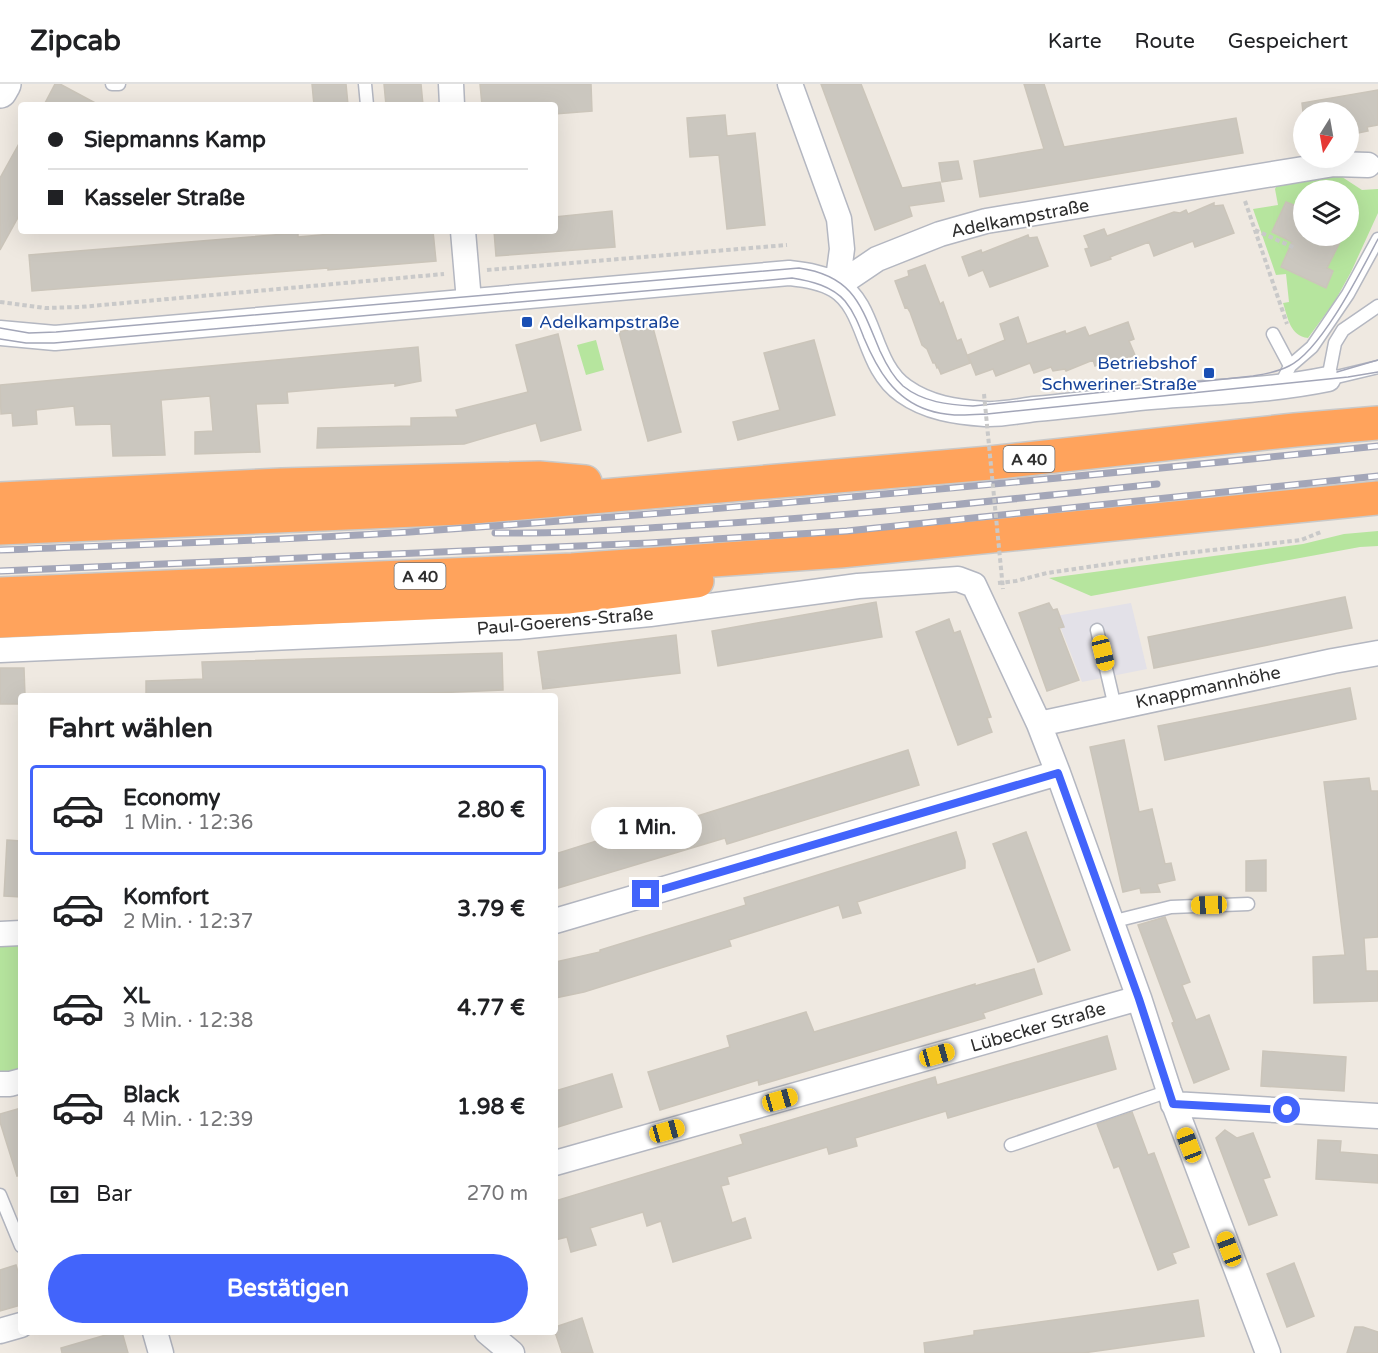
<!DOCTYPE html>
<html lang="de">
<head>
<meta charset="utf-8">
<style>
  :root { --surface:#fff; --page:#f2f2f2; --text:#202124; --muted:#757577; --line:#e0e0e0; --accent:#4264fb }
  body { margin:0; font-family:"Varela Round",sans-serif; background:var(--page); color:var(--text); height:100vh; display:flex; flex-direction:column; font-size:22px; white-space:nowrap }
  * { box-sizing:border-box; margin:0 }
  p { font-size:20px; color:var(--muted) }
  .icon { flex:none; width:33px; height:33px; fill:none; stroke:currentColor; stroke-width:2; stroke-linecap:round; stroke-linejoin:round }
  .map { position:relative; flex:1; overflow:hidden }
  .drawer { position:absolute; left:18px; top:609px; width:540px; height:642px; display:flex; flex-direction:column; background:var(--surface); border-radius:6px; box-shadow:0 6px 24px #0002 }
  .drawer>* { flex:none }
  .banner { position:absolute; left:18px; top:18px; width:540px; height:132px; border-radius:6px; box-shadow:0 6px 24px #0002; display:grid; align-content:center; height:132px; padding:0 30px; background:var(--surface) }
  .needle { width:39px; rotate:191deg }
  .tools { position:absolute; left:1293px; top:18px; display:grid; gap:12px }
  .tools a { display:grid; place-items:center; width:66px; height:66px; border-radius:50%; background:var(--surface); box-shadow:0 6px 24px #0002; font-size:30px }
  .end { position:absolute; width:27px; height:27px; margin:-14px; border:8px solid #4264fb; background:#fff; box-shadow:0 0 0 3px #fff }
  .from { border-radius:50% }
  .bubble { position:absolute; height:42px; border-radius:21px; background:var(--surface); box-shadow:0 6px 24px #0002; font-size:20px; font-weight:800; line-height:42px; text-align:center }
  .car { position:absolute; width:18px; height:36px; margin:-18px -9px; border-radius:8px; box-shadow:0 0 4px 2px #0007; background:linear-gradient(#f5c518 24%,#345 0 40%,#f5c518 0 76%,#345 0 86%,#f5c518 0) }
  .banner b { display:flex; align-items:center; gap:21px; height:57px; font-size:22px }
  .banner b+b { border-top:2px solid var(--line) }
  .banner i { width:15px; height:15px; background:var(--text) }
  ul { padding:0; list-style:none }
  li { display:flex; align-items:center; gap:18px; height:90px; margin:0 12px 9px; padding:0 18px; border:3px solid transparent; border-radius:6px }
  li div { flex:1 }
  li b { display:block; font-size:22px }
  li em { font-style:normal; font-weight:800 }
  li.active { border-color:var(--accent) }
  li>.icon { width:54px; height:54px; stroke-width:1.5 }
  h2 { padding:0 30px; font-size:27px; line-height:72px }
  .pay { display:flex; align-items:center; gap:15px; height:66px; padding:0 30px; font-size:22px }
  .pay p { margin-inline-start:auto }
  .button { display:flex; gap:12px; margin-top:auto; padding:12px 30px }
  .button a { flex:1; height:69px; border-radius:36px; background:var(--accent); color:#fff; font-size:24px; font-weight:800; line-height:69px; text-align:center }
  header { display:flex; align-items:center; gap:36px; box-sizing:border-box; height:84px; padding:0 30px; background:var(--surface); border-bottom:2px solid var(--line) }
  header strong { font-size:28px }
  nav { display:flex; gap:33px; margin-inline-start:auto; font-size:21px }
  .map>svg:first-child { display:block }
  .industrial { fill:#e3e1e8 }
  .green { fill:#b6e59e; fill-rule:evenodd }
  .building { fill:#cbc7bf; stroke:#cbc5ba; stroke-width:1.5 }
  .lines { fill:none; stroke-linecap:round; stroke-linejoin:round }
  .service-casing { stroke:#b4b7c1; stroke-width:15 }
  .minor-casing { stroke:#b4b7c1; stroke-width:27 }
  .secondary-casing { stroke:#b4b7c1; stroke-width:36 }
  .motorway-casing { stroke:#c9c9c9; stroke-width:36 }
  .path { stroke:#c9c9c9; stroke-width:4; stroke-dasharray:4.5 3; stroke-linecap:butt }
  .service { stroke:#fff; stroke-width:12 }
  .minor { stroke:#fff; stroke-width:24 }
  .secondary { stroke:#fff; stroke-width:33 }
  .motorway { stroke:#ffa35c; stroke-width:33 }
  .tram { stroke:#a3a6b8; stroke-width:1.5 }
  .rail-casing { stroke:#a3a6b8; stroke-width:7 }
  .rail { stroke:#fff; stroke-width:4.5; stroke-dasharray:14; stroke-linecap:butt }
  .path-bridge { stroke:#c9c9c9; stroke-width:4; stroke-dasharray:4.5 3; stroke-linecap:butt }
  .route { stroke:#4264fb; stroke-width:8 }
  .transit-dot { fill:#1a4fb4; stroke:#fff; stroke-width:2 }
  .labels { text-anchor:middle; stroke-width:4.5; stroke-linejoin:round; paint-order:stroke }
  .shield { fill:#fff; stroke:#6d6d6d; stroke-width:1.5 }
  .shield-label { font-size:16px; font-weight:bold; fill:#2e2e2e }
  .street-label { font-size:18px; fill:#2e2e2e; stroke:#fff }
  .transit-label { font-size:18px; fill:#164399; stroke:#fff; text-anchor:start }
</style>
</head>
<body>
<header>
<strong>Zipcab</strong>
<nav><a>Karte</a><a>Route</a><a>Gespeichert</a></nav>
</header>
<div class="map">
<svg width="1378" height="1269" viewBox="0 0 1378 1269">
  <rect width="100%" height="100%" fill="#efe9e1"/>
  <!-- industrial -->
  <path class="industrial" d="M1131,519l16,66 -65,13 -26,-66z"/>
  <!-- green -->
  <path class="green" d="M1339,91l23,15 16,-1v24l-27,59 -16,29 -27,37c-18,-2 -20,-20 -25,-35l6,-1 -3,-28 -10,1 -23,-66 25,-4 -3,-16 3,-6zM1304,106h44v46h-44z
    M596,256l8,30 -18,5 -9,-30z
    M1378,447v15l-18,1 -269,49 -42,-18 254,-34 41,-10z
    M21,858v134l-21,1v-133z"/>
  <!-- building -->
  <path class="building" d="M55,0h5l39,21h-55z
    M312,0h34l2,21h-34z
    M384,0h37l2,21h-37z
    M480,0h111l1,27 -37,3v-9h-73z
    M821,0h40l41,104 38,-6 4,19 -35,5 3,10 -37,14z
    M1024,0h20l20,63 172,-29 7,35 -263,44 -6,-36 70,-12z
    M1378,6v35l-11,2 1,4 -20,4v-23h-45l-1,-9z
    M725,31l2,21 28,-3 10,92 -38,4 -8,-74 -29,2 -3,-39z
    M21,56v72l-21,38v-72z
    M958,77l4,18 -20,3 -3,-19z
    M1286,118l18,7v27h39l-16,32 6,3 -7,17 -45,-21 11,-25 -20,-10z
    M1214,119v3l9,-1 11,28 -39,14 -2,-6 -39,15 -5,-14 -39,15 1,2 -20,7 -6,-17 4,-1 -5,-12 20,-7 3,7 67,-24 6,1 6,-3 2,4z
    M612,127l3,36 -119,9 -2,-25h61v-14z
    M364,147h69l3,30 -108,9v-2l-296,23 -3,-36 269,-22v4z
    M1028,151l1,3 8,-1 11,29 -58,21 -7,-17 -14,6 -7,-19 19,-7 1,3z
    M925,181l15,39 3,-2 14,39 4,-2 9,24 -29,11 -3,-7 -1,1 -2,-5h-2l-6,-14 -5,-4 -12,-33 -3,-5 -2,1 -10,-27 14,-5 -1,-5z
    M1018,233l9,27 38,-13 1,3 19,-7 4,9 39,-14 6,17 -5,2 6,14 -27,10 -6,-2 -7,3 -2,-6 -27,11 -1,-2 -12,2 -2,-4 -17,6 -4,-10 -34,13 -3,-7 -17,6 -8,-20 37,-15 -5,-16z
    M652,240l29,108 -33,9 -29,-109z
    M558,250l23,96 -40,11 -5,-18 -72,21 -147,4 1,-20 93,-2v-8l47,-1 -2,-7 72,-18 -12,-47z
    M814,256l21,75 -97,25 -5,-18 47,-12 -16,-57z
    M418,263l3,34 -26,5v-3l-108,9 1,11 -32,1 4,48 -65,2v-22l18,-1 -3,-35 -49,4 4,55 -52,1 -2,-32 -35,1 -2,-19 -38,4 1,14 -24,2 -1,-13 -11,1 -1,-29z
    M1345,513l7,31 -198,40 -6,-31z
    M876,518l6,35 -164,29 -6,-35z
    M1049,519l4,7 4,-1 7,18 -5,1 20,52 -32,11 -28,-78z
    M949,535l5,14 6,-2 31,86 -4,1 5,14 -34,13 -42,-113z
    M676,551l4,38 -137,16 -5,-37z
    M502,569l1,37 -139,6h-218v-15l57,-2 -1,-17z
    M0,584h24l1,28h-4v8h-21z
    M1350,604l6,31 -191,41 -7,-34z
    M1124,656l15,72 13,-3 13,55 6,-1 4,17 -18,4 3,8 -19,1 -1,-5 -17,4 -33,-145z
    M908,666l11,35 -192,59 -2,-6 -170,51v-35l134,-42 2,6z
    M1369,694l2,13h7v146l-14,1 2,33h12v30l-64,2 -1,-46 32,-2 -21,-173z
    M956,748l9,29v7l-108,34 4,11 -18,5 -4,-13 -110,35 2,6 -147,46 -29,6v-36l45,-10v-2l146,-45 -2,-7z
    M1026,748l44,118 -32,12 -45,-118z
    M7,756l14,1v56l-17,-1z
    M1266,776v31h-20v-30z
    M1165,833l25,65 -8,3 14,35 13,-5 20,54 -35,14 -22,-60 2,-1 -36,-97z
    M1034,885l8,25 -59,19 2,5 -226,67 -1,-5 -98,30 -12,-38 82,-25 -3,-11 79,-24 8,20 161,-48v2z
    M1107,952l9,33 -168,49 -2,-7 -91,27 2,8 -28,8 -2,-7 -100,30 2,7 -8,2 11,37 13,-5 6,20 -78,24 -12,-41 -14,5 -4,-14 -53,16 6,17 -25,7 -4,-15 -12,3v-39l188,-57 -3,-9 195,-58 2,8z
    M1263,967l83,6 -2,34 -83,-5z
    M612,990l10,33 -67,21v-37z
    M21,1024v67l-4,1 -17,-54v-8z
    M1132,1028l16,43 6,-2 35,94 -17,6 4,10 -18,7 -39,-104 -5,2 -17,-44z
    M1225,1046l12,8 16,-5 17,44 -7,2 14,36 -28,10 -33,-87z
    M1318,1056l23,1 -1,11 38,3v28l-62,-4z
    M1294,1179l20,53 -27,11 -20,-53z
    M16,1181l5,17v23l-21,6v-41z
    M1198,1216l6,36 -121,17h-158l-1,-10 50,-8v-4z
    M582,1234l11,35h-31l-7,-21v-5z
    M1355,1243h8l15,5v21h-31z
    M116,1248h6l6,21h-66l-1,-5z"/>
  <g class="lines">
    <defs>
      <path id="service" d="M112,0h7
        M365,0l2,21
        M1378,222l-35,24 -8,13 -7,36 50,-12
        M1273,250l17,32
        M1279,304l11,-22 22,-19 36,-53 30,-55
        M1097,546l18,77
        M1111,838l60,-15 77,-3
        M1011,1061l158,-54
        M0,1111l21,51"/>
      <path id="minor" d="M451,0l1,21
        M790,0l49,135 3,30 -5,37
        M463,147l6,70
        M837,202l40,-27 63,-25 46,-13 348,-57 34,1
        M0,249l55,5 734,-65c16,2 34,4 48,13 35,22 30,80 67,105 24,17 52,21 81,23 16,1 34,-3 50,-5 34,-3 69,-7 104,-11 63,-6 126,-6 189,-19
        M0,566l518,-23 132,-13 208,-28 100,-7 16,6 65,139 19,49 81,225 30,93 99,262
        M1039,640l294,-63 45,-8
        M555,837l503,-148
        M0,850l21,-1
        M0,1000h10l11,-3
        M1173,1020l205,12
        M555,1079l584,-165
        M0,1247l21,-6
        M155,1248l6,21
        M487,1248l25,21"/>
      <path id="secondary" d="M0,7l4,-7"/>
      <path id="motorway" d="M0,415l282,-14 257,-7 46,4
        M0,444l462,-20 528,-45 305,-33 83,-7
        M0,510l572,-24 268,-19 538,-53
        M0,537l569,-24 128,-16"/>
    </defs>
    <!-- service casing -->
    <use href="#service" class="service-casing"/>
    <!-- minor casing -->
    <use href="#minor" class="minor-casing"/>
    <!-- secondary casing -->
    <use href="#secondary" class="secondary-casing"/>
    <!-- motorway casing -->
    <use href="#motorway" class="motorway-casing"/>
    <!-- path -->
    <path class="path" d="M1245,117l42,123
      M1255,146l40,18
      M487,186l300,-25
      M0,218l45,6 35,-1 364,-33
      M998,499l18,-2 31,-8 130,-19 124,-14 20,-8"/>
    <!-- service -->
    <use href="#service" class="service"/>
    <!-- minor -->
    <use href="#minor" class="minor"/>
    <!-- secondary -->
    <use href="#secondary" class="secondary"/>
    <!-- motorway -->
    <use href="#motorway" class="motorway"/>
    <!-- tram -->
    <path class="tram" d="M0,244l29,5 27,-1 743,-64c55,8 62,38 81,83 6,13 13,26 23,35 20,16 45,19 70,20l280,-30c12,-2 25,-4 36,-10 32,-15 72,-95 89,-127
      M0,255l26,4h28l738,-65c19,3 40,8 53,23 9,11 14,24 19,37 13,31 30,61 64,72 20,7 39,5 59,4l361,-37 30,-5
      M1337,288l41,-12"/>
    <defs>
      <path id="rail" d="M495,449c68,1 136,-4 204,-8 153,-9 306,-25 458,-41
        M0,466c141,-6 282,-9 423,-19 319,-22 637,-52 955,-85
        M0,487l649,-28 198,-12 531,-55"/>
    </defs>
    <!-- rail casing -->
    <use href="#rail" class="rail-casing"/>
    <!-- rail -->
    <use href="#rail" class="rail"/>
    <!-- path-bridge -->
    <path class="path-bridge" d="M984,310l19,195"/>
  </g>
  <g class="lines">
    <!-- route -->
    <path class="route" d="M646,810l412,-121 81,226 34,105 114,6"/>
  </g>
  <!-- markers -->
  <g class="transit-dot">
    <rect x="521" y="232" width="12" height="12" rx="3"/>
    <rect x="1203" y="283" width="12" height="12" rx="3"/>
  </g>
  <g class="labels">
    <!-- shield labels -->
    <g class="shield">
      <rect x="1003.5" y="362" width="51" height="26" rx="4.5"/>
      <rect x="394.5" y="479" width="51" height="26" rx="4.5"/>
    </g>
    <g class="shield-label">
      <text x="1029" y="381">A 40</text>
      <text x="420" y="498">A 40</text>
    </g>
    <!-- street labels -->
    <g class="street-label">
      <text transform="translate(1020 134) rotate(-11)" y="6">Adelkampstraße</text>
      <text transform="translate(565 537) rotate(-5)" y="6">Paul-Goerens-Straße</text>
      <text transform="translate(1208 603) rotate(-12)" y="6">Knappmannhöhe</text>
      <text transform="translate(1038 943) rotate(-16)" y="6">Lübecker Straße</text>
    </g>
    <!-- transit labels -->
    <g class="transit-label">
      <text x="539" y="244">Adelkampstraße</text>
      <text x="1197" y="285" text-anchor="end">Betriebshof<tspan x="1197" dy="21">Schweriner Straße</tspan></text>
    </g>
  </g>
</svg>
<div class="tools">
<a><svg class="needle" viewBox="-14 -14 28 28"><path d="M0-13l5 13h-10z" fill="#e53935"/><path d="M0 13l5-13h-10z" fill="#757577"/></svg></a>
<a><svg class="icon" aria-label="layers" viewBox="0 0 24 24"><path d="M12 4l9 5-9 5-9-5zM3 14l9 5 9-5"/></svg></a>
</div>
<i class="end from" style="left:1287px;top:1026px"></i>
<i class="end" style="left:646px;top:810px"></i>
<div class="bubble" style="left:591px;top:723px;width:111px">1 Min.</div>
<i class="car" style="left:1103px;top:569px;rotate:166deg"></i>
<i class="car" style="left:1209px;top:821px;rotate:268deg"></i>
<i class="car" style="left:937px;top:971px;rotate:74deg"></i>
<i class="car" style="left:780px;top:1016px;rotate:74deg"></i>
<i class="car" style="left:667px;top:1047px;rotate:74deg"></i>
<i class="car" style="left:1189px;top:1061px;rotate:339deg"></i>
<i class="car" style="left:1229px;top:1165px;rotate:339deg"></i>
<div class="banner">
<b><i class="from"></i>Siepmanns Kamp</b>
<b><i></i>Kasseler Straße</b>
</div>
<section class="drawer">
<h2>Fahrt wählen</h2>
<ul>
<li class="active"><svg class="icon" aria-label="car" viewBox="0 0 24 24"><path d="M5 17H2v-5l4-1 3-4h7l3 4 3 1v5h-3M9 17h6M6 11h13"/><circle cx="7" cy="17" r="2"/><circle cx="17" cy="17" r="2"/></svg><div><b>Economy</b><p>1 Min. · 12:36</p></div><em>2.80 €</em></li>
<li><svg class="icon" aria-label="car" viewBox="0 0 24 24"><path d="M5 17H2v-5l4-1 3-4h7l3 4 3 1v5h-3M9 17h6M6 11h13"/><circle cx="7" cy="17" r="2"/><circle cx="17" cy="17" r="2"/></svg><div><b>Komfort</b><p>2 Min. · 12:37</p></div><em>3.79 €</em></li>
<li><svg class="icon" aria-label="car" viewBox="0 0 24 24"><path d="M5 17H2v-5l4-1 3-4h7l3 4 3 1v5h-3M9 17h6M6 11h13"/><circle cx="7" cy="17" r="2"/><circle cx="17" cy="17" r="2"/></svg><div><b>XL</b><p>3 Min. · 12:38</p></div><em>4.77 €</em></li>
<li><svg class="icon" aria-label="car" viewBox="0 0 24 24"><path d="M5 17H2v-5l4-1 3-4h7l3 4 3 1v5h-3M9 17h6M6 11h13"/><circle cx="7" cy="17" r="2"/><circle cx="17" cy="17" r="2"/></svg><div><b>Black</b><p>4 Min. · 12:39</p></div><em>1.98 €</em></li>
</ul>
<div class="pay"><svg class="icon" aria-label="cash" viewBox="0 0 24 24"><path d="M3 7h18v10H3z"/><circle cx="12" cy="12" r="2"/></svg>Bar<p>270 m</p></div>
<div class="button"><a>Bestätigen</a></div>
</section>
</div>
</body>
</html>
